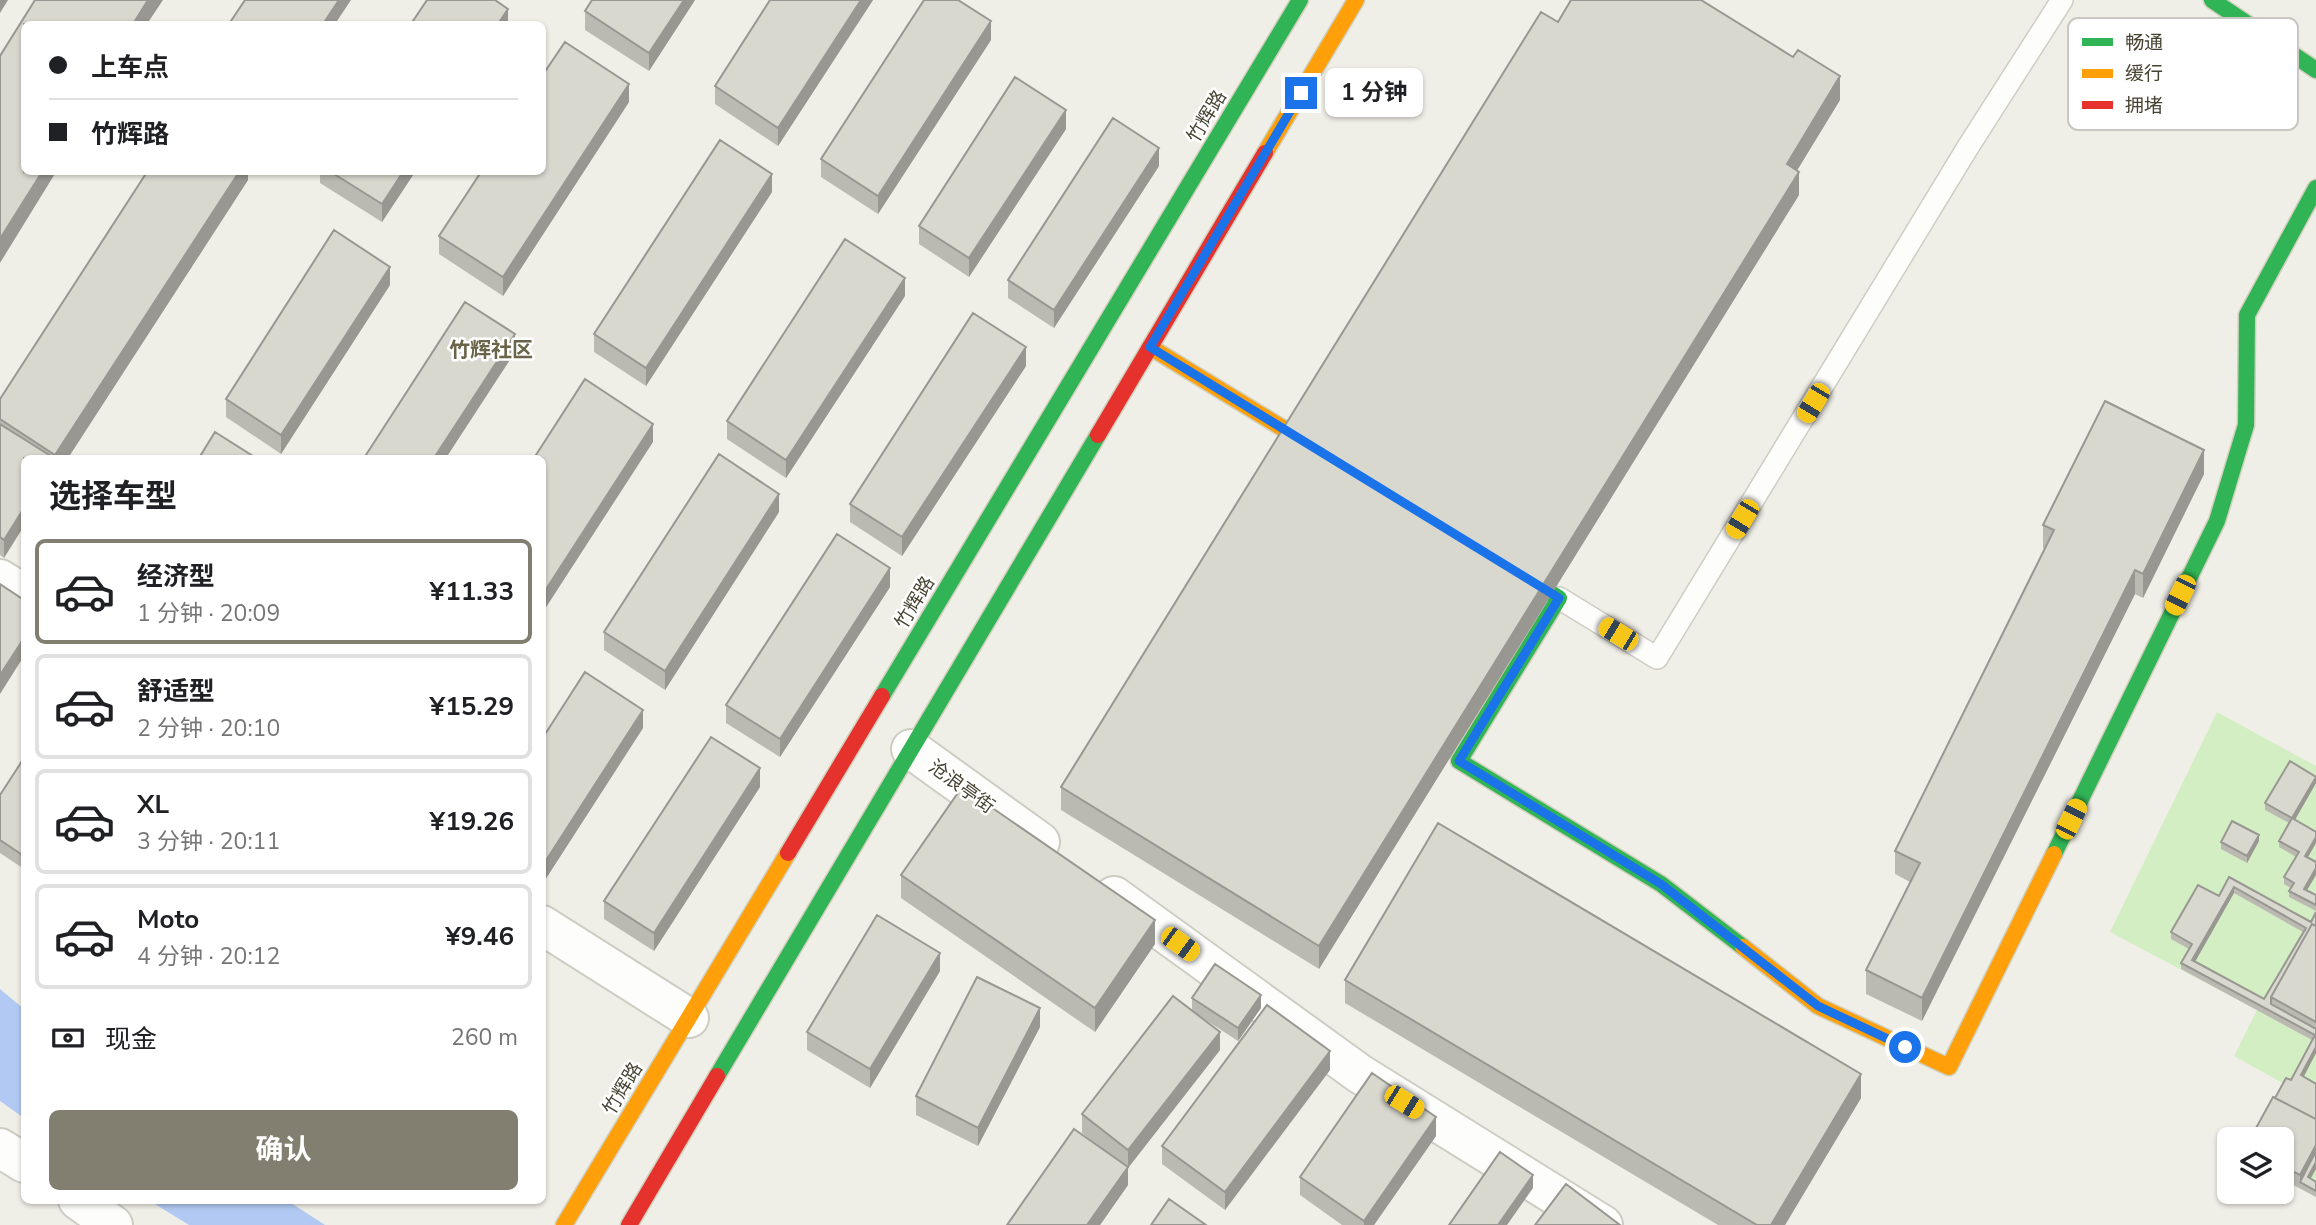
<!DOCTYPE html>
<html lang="zh">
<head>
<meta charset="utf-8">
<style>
  :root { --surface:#fff; --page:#f2f2f2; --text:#202124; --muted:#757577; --line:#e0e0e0; --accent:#827f71 }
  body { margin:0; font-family:"Nunito Sans","Noto Sans SC",sans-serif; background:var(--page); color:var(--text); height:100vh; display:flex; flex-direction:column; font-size:26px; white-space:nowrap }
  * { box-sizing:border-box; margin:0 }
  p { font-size:23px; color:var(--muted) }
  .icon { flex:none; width:38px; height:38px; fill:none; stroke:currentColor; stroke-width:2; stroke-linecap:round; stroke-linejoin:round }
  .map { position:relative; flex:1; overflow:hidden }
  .side { position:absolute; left:21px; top:455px; width:525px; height:749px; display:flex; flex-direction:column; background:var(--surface); border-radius:10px; box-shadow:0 2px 5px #0004 }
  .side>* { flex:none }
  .top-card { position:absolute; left:21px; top:21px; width:525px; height:154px; border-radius:10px; box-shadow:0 2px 5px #0004; display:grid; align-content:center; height:154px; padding:0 28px; background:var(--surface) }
  .controls { position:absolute; left:2217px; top:1127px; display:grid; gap:14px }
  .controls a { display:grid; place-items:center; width:77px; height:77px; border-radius:10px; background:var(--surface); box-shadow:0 2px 5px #0004; font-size:35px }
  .end { position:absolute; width:32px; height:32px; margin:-16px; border:9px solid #1a73e8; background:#fff; box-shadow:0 0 0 4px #fff }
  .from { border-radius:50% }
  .bubble { position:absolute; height:49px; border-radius:10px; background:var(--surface); box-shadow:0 2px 5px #0004; font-size:23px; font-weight:700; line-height:49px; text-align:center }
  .car { position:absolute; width:21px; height:42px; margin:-21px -10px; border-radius:9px; box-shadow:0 0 5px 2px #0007; background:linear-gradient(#f5c518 24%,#345 0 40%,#f5c518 0 76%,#345 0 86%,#f5c518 0) }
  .top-card b { display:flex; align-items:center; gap:24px; height:66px; font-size:26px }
  .top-card b+b { border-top:2px solid var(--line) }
  .top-card i { width:18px; height:18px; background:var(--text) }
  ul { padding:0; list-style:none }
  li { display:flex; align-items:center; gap:21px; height:105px; margin:0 14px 10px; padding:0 14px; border:4px solid var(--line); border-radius:10px }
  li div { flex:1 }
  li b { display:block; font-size:26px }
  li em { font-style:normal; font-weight:700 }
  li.selected { border-color:var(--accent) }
  li>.icon { width:63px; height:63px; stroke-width:1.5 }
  h2 { padding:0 28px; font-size:32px; line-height:84px }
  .pay { display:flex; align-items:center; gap:18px; height:77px; padding:0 28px; font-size:26px }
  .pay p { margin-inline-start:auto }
  .action { display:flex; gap:14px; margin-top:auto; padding:14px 28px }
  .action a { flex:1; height:80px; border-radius:10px; background:var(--accent); color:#fff; font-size:28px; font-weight:700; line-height:80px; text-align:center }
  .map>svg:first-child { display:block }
  .green { fill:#d4eec3 }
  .water { fill:#b2caf3 }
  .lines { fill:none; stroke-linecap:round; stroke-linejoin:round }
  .lane-casing { stroke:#cecdc4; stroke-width:24 }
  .street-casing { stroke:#cecdc4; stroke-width:42 }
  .fast-casing { stroke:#d0cfbd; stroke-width:19 }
  .slow-casing { stroke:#d0cfbd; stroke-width:19 }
  .jam-casing { stroke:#d0cfbd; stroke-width:19 }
  .lane { stroke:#fdfdfb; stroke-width:21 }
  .street { stroke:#fdfdfb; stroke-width:38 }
  .fast { stroke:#30b455; stroke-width:16 }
  .slow { stroke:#ff9f0a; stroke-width:16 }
  .jam { stroke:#e5322d; stroke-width:16 }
  .wall { fill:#bbbab2; fill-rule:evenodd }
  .shaded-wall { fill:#989791 }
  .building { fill:#d9d8cf; stroke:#989791; stroke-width:2; fill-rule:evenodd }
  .route { stroke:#1a73e8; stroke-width:9 }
  .labels { text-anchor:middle; stroke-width:5; stroke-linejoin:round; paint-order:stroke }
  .street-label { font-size:19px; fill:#464332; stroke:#fff }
  .neighbourhood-label { font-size:21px; font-weight:bold; fill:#6a6448; stroke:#fff }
  .key { fill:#fff; stroke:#c8c7c2; stroke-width:2 }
  .key-label { font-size:19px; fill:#464332 }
</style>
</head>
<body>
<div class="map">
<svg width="2316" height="1225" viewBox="0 0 2316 1225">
  <rect width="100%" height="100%" fill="#f0efe7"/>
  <!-- green -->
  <path class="green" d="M2217,712l99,54v431l-34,-18v-40l4,-54 -52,-29 23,-46 -147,-78z"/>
  <!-- water -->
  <path class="water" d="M0,989l24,20v109l-24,-17z
    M150,1201h138l37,24h-136z"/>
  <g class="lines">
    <defs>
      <path id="lane" d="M1559,598l98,60 311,-511 94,-147"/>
      <path id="street" d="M0,579l24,15
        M911,749l129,93
        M1114,896l246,178 243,151
        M542,925l147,93
        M0,1148l24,15
        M78,1200l35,25"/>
      <path id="fast" d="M2212,0l104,70
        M1508,567l51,31 -100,163 202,123 82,63
        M882,696l418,-696
        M2054,854l163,-333 29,-96 1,-110 69,-127
        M717,1076l381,-641"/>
      <path id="slow" d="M1265,153l91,-153
        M1150,347l178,109
        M1743,947l75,59 131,61 105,-213
        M564,1225l224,-372"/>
      <path id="jam" d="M1098,435l167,-282
        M788,853l94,-157
        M629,1225l88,-149"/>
    </defs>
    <!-- lane casing -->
    <use href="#lane" class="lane-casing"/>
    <!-- street casing -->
    <use href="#street" class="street-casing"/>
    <!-- fast casing -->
    <use href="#fast" class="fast-casing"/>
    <!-- slow casing -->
    <use href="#slow" class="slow-casing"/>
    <!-- jam casing -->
    <use href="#jam" class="jam-casing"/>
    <!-- lane -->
    <use href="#lane" class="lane"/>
    <!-- street -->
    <use href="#street" class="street"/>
    <!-- fast -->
    <use href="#fast" class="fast"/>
    <!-- slow -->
    <use href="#slow" class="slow"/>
    <!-- jam -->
    <use href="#jam" class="jam"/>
  </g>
  <!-- wall -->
  <path class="wall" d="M592,0h103l-46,71 -64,-41v-19z
    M770,0h103l-95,146 -63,-42v-18z
    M1558,22l235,35 47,43 -43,70 2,25 -480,774 -258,-159v-23z
    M991,40l-113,174 -57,-37v-18z
    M629,102l-126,194 -64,-42v-18z
    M1066,129l-97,148 -50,-33v-18z
    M1159,166l-105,162 -46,-30v-18z
    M248,172v8l-180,278h-44l-20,100 -4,-3v-156z
    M320,172h95l-33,50 -62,-39z
    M772,192l-126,194 -52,-34v-18z
    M390,285l-109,169 -55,-37v-18z
    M905,296l-119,182 -59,-39v-18z
    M1026,366l-124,190 -52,-34v-18z
    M2204,474l-61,124 -8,-4 -213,427 -56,-27v-24l44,-88 -15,-8v-23l150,-302 -2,-1v-23z
    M779,512l-114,178 -61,-40v-18z
    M890,587l-110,170 -54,-34v-18z
    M24,722v24l-2,-2v-18z
    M643,728l-98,152 -3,-1v-140z
    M24,758v111l-24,-16v-58z
    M2316,783l-21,37 21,12v11l-8,14 8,5v13l-9,15 9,5v16l-27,-14v-6l2,-3 -7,-4v-7l12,-20 -17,-10v-6l10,-18 -24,-13v-7z
    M760,787l-106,164 -50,-32v-18z
    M2259,841l-12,22 -26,-14v-7z
    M901,875l254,69 -60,88 -194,-134z
    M2229,877l82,45 5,-10v141l-13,24 13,7v85l-6,10 6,3v15l-34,-18v-40l-7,-41 16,-18 21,-40 -131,-71v-6l8,-14 -18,-10v-7l48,-36zM2234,893l69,39 -39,67 -69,-37z
    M940,971l-70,117 -63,-38v-18z
    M1345,980l516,118 -76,127h-67l-373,-222z
    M1192,998l69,10 -23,33 -46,-30z
    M1040,1027l-62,119 -62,-31v-19z
    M1220,1050l-92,118v17l-28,40h-93l101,-72 -26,-20v-19z
    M1330,1070l-105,140 -63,-46v-18z
    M1436,1136l-62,89h-32l-42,-30v-18z"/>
  <!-- shaded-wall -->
  <path class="shaded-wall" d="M0,0h8l-8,13z
    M148,0h15l-16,24h-14z
    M339,0h12l-16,24h-12z
    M684,0h11l-46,71v-18z
    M861,0h12l-95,146v-18z
    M508,9v15h-10z
    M991,21v19l-113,174v-18z
    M1840,76v24l-53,87v-23z
    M629,84v18l-126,194v-19z
    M1066,110v19l-97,148v-19z
    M1159,148v18l-105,162v-18z
    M42,172h14l-56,91v-24z
    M239,172h9v8l-180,278h-13v-3z
    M403,172h12l-33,50v-18z
    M1799,172v23l-480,774v-23z
    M772,174v18l-126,194v-18z
    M390,267v18l-109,169v-19z
    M905,278v18l-119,182v-18z
    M515,334v18l-69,106h-12z
    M1026,347v19l-124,190v-19z
    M653,424v18l-110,170v-18z
    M2204,450v24l-61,124v-24z
    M779,494v18l-114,178v-19z
    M24,508v18l-20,32v-18z
    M890,568v19l-110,170v-18z
    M2135,570v24l-213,427v-23z
    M24,638v18l-24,38v-19z
    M643,710v18l-98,152v-18z
    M760,768v19l-106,164v-18z
    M2316,777v6l-24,42v-7z
    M2259,835v6l-12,22v-7z
    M2316,837v6l-11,19v-6z
    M2316,868v7l-12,20v-6z
    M2234,887v6l-42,74v-7z
    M1155,920v24l-60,88v-24z
    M940,953v18l-70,117v-19z
    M1261,995v13l-23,33v-13z
    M1040,1008v19l-62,119v-18z
    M1220,1032v18l-92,118v-18z
    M2316,1047v6l-15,29v-7z
    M1330,1051v19l-105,140v-18z
    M1861,1074v24l-76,127h-14z
    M1436,1117v19l-62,89h-10v-4z
    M2316,1145v12l-16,25v-7z
    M2316,1162v7l-8,14v-6z
    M1128,1167v18l-28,40h-13z
    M1533,1175v13l-26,37h-9z"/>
  <!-- building -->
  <path class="building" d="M35,0h113l-15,24h-109v148h18l-42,67v-183z
    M245,0h94l-16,24h-94z
    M427,0h68l13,9 -10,15h-87z
    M592,0h92l-35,53 -64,-42z
    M770,0h91l-83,128 -63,-42z
    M924,0h34l33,21 -113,175 -57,-37z
    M1571,0h130l92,57 5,-7 42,26 -53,88 12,8 -480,774 -258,-159 480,-775 17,10z
    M565,42l64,42 -126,193 -64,-41 42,-64h61v-96z
    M1015,77l51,33 -97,148 -50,-32z
    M1113,118l46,30 -105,162 -46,-30z
    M720,140l52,34 -126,194 -52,-34z
    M147,172h92l-184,283 -55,-36v-20z
    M331,172h72l-21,32z
    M334,230l56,37 -109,168 -55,-36z
    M845,239l60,39 -119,182 -59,-39z
    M465,302l50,32 -81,124h-70z
    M973,313l53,34 -124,190 -52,-33z
    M585,379l68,45 -110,170 -1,-136h-8z
    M2105,401l99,49 -61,124 -8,-4 -213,428 -56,-28 54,-107 -25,-12 159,-321 -11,-5z
    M0,424l54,34h-30v50l-20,32 -4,-3z
    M215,432l41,26h-57z
    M719,454l60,40 -114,177 -61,-39z
    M837,534l53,34 -110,171 -54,-34z
    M0,584l24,16v38l-24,37z
    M585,672l58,38 -98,152 -3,-2v-121z
    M711,737l49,31 -106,165 -50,-32z
    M24,758v98l-24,-16v-45z
    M2290,761l26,16 -24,41 -27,-15z
    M962,787l193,133 -60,88 -194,-133z
    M2292,818l24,14v5l-11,19 11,6v6l-12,21 12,6v10l-27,-14 5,-8 -10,-6 15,-25 -20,-11z
    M2232,821l27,14 -12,21 -26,-14z
    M1438,823l423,251 -90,151h-14l-412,-245z
    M2229,877l82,45 5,-10v14l-4,-2 -41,73v7l45,25v18l-15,28 15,9v35l-41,-21 11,-20 5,2 24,-45 -134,-72 11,-19 -21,-12 27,-47 21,11zM2234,887l72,41 -42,71 -72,-39z
    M877,915l63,38 -70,116 -63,-37z
    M2312,924l4,2v96l-45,-25z
    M1215,964l46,31 -23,33 -46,-30z
    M977,977l63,31 -62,120 -62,-32z
    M1173,996l47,36 -92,118 -46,-36z
    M1267,1005l63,46 -105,141 -63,-46z
    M1372,1073l64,44 -72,104 -64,-44z
    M2273,1097l43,22v26l-16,30 -18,-9v-27h-32z
    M1074,1129l54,38 -41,58h-80z
    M2316,1151v11l-8,15 8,5v9l-16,-9z
    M1500,1152l33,23 -35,50h-49z
    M1566,1184l54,41h-85z
    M1169,1199l37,26h-55z"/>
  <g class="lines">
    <!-- route -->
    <path class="route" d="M1301,93l-151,254 409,251 -100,163 202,123 157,122 87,41"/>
  </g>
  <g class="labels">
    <!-- street labels -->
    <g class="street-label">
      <text transform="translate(1206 116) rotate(-59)" y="7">竹辉路</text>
      <text transform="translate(914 602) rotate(-59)" y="7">竹辉路</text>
      <text transform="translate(962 786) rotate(36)" y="7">沧浪亭街</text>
      <text transform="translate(622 1088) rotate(-59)" y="7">竹辉路</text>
    </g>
    <!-- neighbourhood labels -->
    <g class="neighbourhood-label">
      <text x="491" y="357">竹辉社区</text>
    </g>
  </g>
  <!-- legend -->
  <rect x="2068" y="18" width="230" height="112" rx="10" class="key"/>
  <rect x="2082" y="38" width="31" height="8" fill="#30b455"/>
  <rect x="2082" y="69" width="31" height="9" fill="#ff9f0a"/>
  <rect x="2082" y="101" width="31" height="8" fill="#e5322d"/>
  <g class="key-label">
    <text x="2125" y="49">畅通</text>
    <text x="2125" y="80">缓行</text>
    <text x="2125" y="112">拥堵</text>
  </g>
</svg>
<div class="controls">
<a><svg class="icon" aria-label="layers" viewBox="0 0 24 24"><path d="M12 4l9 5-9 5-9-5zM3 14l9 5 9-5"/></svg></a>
</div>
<i class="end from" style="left:1905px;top:1047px"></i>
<i class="end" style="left:1301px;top:93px"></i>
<div class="bubble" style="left:1325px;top:68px;width:98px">1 分钟</div>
<i class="car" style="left:1813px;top:403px;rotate:211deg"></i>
<i class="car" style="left:1742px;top:519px;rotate:211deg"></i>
<i class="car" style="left:2180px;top:595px;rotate:206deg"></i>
<i class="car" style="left:1618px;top:634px;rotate:301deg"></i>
<i class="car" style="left:2071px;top:819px;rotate:26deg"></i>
<i class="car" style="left:1180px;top:944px;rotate:126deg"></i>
<i class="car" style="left:1404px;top:1102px;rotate:122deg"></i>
<div class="top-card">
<b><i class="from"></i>上车点</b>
<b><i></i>竹辉路</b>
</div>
<section class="side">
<h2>选择车型</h2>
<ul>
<li class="selected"><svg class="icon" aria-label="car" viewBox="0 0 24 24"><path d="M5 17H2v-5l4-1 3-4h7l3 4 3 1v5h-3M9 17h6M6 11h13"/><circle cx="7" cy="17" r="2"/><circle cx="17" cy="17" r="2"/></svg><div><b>经济型</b><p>1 分钟 · 20:09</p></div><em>¥11.33</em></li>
<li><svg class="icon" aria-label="car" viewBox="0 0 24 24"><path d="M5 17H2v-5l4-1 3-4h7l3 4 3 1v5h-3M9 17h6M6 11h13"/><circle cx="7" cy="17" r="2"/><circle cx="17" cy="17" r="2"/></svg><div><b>舒适型</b><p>2 分钟 · 20:10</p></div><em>¥15.29</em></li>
<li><svg class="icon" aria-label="car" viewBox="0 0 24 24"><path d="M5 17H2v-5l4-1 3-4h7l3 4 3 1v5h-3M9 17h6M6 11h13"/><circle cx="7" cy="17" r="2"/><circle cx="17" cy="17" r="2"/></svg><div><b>XL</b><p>3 分钟 · 20:11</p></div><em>¥19.26</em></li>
<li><svg class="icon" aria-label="car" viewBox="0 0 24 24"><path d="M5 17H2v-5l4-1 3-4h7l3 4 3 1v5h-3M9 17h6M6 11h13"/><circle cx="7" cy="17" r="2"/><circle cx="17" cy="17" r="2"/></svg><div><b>Moto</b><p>4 分钟 · 20:12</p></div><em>¥9.46</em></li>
</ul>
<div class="pay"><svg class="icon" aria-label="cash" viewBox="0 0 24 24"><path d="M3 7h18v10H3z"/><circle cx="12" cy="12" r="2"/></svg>现金<p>260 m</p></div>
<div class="action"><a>确认</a></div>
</section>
</div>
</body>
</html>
